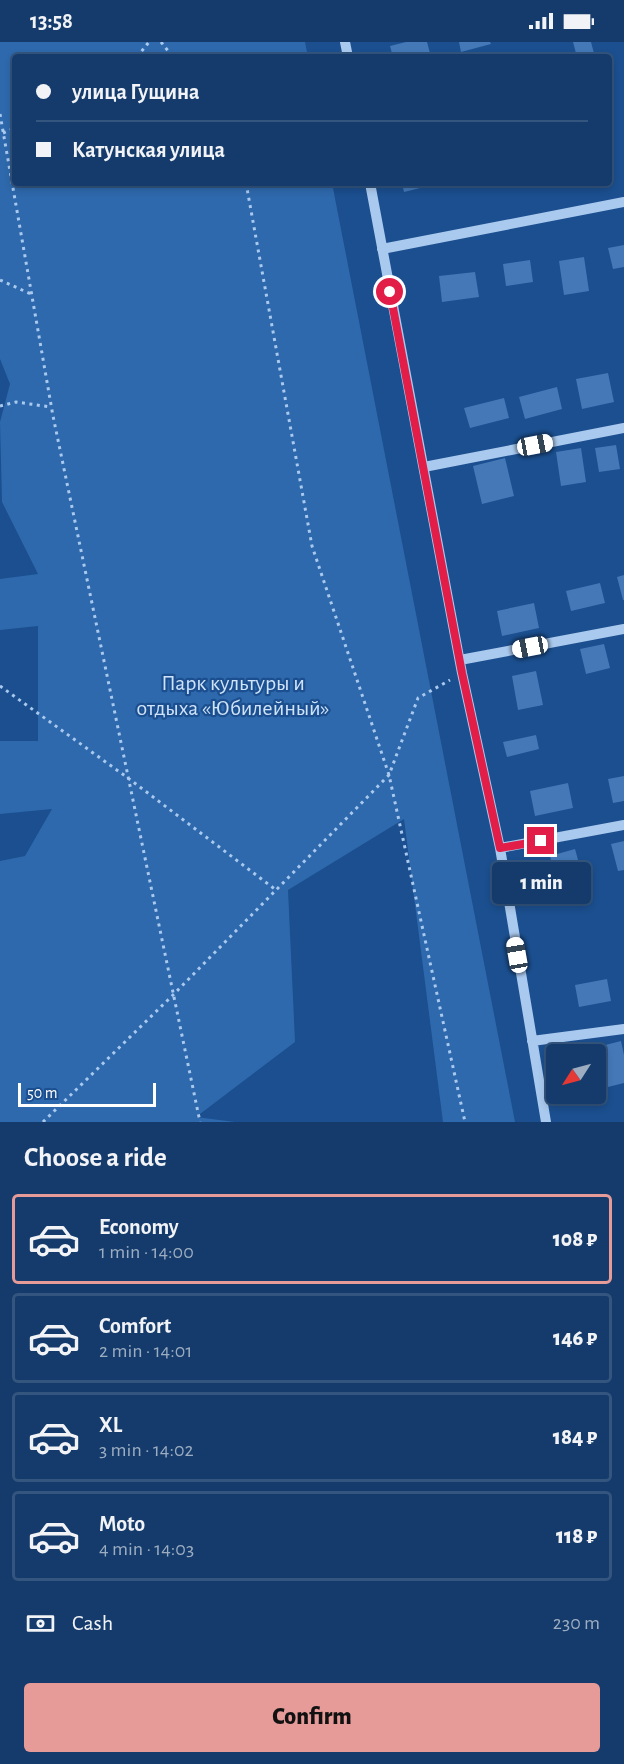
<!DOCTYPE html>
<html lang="en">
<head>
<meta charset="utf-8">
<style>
  :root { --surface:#143b6b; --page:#214673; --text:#f1f3f6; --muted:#9dadc1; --line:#33557e; --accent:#e69b98 }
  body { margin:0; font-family:"Alegreya Sans",sans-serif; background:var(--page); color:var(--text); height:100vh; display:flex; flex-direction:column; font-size:22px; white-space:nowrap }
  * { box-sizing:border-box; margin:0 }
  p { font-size:20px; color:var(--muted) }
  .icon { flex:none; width:33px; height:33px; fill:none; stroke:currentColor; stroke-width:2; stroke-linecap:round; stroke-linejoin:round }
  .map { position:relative; height:1080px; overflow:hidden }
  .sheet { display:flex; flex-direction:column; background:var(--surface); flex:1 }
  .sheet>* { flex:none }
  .top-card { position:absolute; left:12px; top:12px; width:600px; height:132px; border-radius:6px; box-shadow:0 3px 9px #0003,0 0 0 2px var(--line); display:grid; align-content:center; height:132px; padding:0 24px; background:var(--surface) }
  .needle { width:39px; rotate:234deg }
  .fabs { position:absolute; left:546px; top:1002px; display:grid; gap:12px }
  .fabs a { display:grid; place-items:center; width:60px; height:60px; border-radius:6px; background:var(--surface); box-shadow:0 3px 9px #0003,0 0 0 2px var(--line); font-size:30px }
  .scale { position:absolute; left:18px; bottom:15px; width:138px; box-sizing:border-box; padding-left:6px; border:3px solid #fff; border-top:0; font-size:16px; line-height:21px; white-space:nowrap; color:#fff; -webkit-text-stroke:4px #1b4f8f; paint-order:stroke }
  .end { position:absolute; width:27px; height:27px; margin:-14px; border:8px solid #e11d48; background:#fff; box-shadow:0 0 0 3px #fff }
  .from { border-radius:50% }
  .bubble { position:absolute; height:42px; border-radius:6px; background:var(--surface); box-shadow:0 3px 9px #0003,0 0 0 2px var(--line); font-size:20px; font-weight:800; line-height:42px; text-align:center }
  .car { position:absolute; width:18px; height:36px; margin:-18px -9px; border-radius:8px; box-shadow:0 0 4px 2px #0007; background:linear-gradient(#fff 24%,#345 0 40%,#fff 0 76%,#345 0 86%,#fff 0) }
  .top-card b { display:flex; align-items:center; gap:21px; height:57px; font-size:22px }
  .top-card b+b { border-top:2px solid var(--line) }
  .top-card i { width:15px; height:15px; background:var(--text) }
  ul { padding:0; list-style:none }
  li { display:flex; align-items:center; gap:18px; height:90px; margin:0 12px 9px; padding:0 12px; border:3px solid var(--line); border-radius:6px }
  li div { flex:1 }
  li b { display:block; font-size:22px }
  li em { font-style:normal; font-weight:800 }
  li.selected { border-color:var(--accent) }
  li>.icon { width:54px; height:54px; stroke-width:1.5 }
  h2 { padding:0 24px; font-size:27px; line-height:72px }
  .pay { display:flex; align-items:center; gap:15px; height:66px; padding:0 24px; font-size:22px }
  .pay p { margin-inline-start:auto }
  .primary-button { display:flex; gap:12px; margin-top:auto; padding:12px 24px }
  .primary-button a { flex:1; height:69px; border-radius:6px; background:var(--accent); color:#111; font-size:24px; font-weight:800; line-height:69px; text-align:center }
  .status { display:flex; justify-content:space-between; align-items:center; height:42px; padding:0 30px; background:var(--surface); direction:ltr }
  .status svg { height:16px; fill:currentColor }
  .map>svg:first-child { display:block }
  .green { fill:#2e69ad }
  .building { fill:#4478b7 }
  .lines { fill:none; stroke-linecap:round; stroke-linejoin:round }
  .path { stroke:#a9c9ee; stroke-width:3; stroke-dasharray:3 4.5; stroke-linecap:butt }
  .minor { stroke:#a9c9ee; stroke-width:10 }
  .route { stroke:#e11d48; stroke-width:8 }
  .labels { text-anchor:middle; stroke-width:4.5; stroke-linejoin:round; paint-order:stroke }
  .park-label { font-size:22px; fill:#cfe3fa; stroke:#1b4f8f }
</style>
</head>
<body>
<div class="status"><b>13:58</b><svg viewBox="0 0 49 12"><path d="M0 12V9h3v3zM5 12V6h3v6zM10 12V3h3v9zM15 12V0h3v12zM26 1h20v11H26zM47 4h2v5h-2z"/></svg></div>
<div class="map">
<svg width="624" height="1080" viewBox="0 0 624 1080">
  <rect width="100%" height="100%" fill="#1b4f8f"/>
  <!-- green -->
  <path class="green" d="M0,0h305l3,15h-293v126h317l183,939h-72l-39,-303 -116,71 7,152 -99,75 39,5h-235v-261l25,-5 27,-47 -52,5v-73h38v-115l-38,4v-51l38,-5 -36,-72 -2,-80 10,-38 -10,-25z"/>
  <!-- building -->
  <path class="building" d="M406,0h21l4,15h-38l-3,-11z
    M459,0h31l1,2 -30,8z
    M573,0h18l4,15h-18z
    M402,141h34v1l-32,8z
    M624,203v22l-11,2 -5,-21z
    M584,215l5,34 -25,4 -5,-34z
    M530,218l3,22 -27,4 -3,-22z
    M475,230l4,25 -37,5 -3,-26z
    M608,331l6,29 -32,7 -6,-30z
    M557,345l5,22 -37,10 -6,-22z
    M504,356l5,20 -39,10 -6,-20z
    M616,403l4,24 -21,3 -4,-24z
    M581,406l5,34 -25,4 -5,-34z
    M505,416l9,38 -32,8 -9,-38z
    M624,533v25h-1l-6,-23z
    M600,541l5,20 -34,8 -5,-20z
    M534,561l5,25 -37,8 -5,-25z
    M604,602l6,24 -24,6 -6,-25z
    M536,629l7,34 -25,5 -6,-34z
    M536,693l3,14 -32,8 -4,-15z
    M624,734v25l-11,2 -5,-24z
    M568,741l5,25 -38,8 -5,-25z
    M624,799v29l-6,1 -7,-27z
    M575,807l5,18 8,-2 4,17 -43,11 -4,-17 9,-2 -4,-18z
    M607,937l4,22 -32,6 -4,-22z
    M621,999l3,14v28l-28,7v-36h-9l-1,-4z"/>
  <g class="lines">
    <!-- path -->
    <path class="path" d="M161,0l12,15
      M137,15l12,-15
      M0,72l53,302 147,706
      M3,91l12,-5
      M246,141l66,363 77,229 76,347
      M0,238l31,14
      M0,364l16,-4 35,5
      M0,644l128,92 148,112
      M43,1080l130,-127 216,-220 29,-77 32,-18"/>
    <!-- minor -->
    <path class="minor" d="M345,0l3,15
      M370,141l92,490 38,175 46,274
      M382,207l242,-47
      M424,425l200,-39
      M460,618l164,-31
      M500,806l124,-23
      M532,999l92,-12"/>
  </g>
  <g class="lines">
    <!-- route -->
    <path class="route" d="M390,250l72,381 38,175 41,-7"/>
  </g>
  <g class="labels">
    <!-- park labels -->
    <g class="park-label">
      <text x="233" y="648">Парк культуры и<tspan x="233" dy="25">отдыха «Юбилейный»</tspan></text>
    </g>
  </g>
</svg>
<div class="fabs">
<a><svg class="needle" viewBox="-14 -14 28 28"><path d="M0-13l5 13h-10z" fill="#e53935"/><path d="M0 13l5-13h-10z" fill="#9dadc1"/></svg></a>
</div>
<div class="scale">50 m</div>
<i class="end from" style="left:390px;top:250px"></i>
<i class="end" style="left:541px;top:799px"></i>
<div class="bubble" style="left:492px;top:820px;width:99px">1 min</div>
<i class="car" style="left:535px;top:403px;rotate:79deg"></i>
<i class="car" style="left:530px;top:605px;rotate:259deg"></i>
<i class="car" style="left:517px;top:913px;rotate:350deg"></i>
<div class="top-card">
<b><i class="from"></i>улица Гущина</b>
<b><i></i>Катунская улица</b>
</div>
</div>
<section class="sheet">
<h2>Choose a ride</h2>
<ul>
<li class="selected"><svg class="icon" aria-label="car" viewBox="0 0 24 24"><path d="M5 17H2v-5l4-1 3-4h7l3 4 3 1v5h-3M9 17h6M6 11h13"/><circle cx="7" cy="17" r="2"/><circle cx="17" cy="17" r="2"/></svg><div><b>Economy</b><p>1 min · 14:00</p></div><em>108 ₽</em></li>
<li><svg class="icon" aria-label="car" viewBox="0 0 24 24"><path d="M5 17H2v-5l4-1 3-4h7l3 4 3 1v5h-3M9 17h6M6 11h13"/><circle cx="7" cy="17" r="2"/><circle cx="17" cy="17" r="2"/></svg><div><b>Comfort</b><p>2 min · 14:01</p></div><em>146 ₽</em></li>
<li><svg class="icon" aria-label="car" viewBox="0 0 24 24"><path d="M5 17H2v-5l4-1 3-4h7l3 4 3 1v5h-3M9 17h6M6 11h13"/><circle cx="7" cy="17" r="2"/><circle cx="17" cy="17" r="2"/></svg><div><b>XL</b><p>3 min · 14:02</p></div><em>184 ₽</em></li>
<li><svg class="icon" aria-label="car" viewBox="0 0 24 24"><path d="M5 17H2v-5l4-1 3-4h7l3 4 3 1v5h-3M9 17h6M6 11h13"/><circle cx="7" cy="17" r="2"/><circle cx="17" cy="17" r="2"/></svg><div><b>Moto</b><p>4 min · 14:03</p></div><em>118 ₽</em></li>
</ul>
<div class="pay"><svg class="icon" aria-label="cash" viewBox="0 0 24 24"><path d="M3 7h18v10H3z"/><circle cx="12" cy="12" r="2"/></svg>Cash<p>230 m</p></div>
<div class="primary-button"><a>Confirm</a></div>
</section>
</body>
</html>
